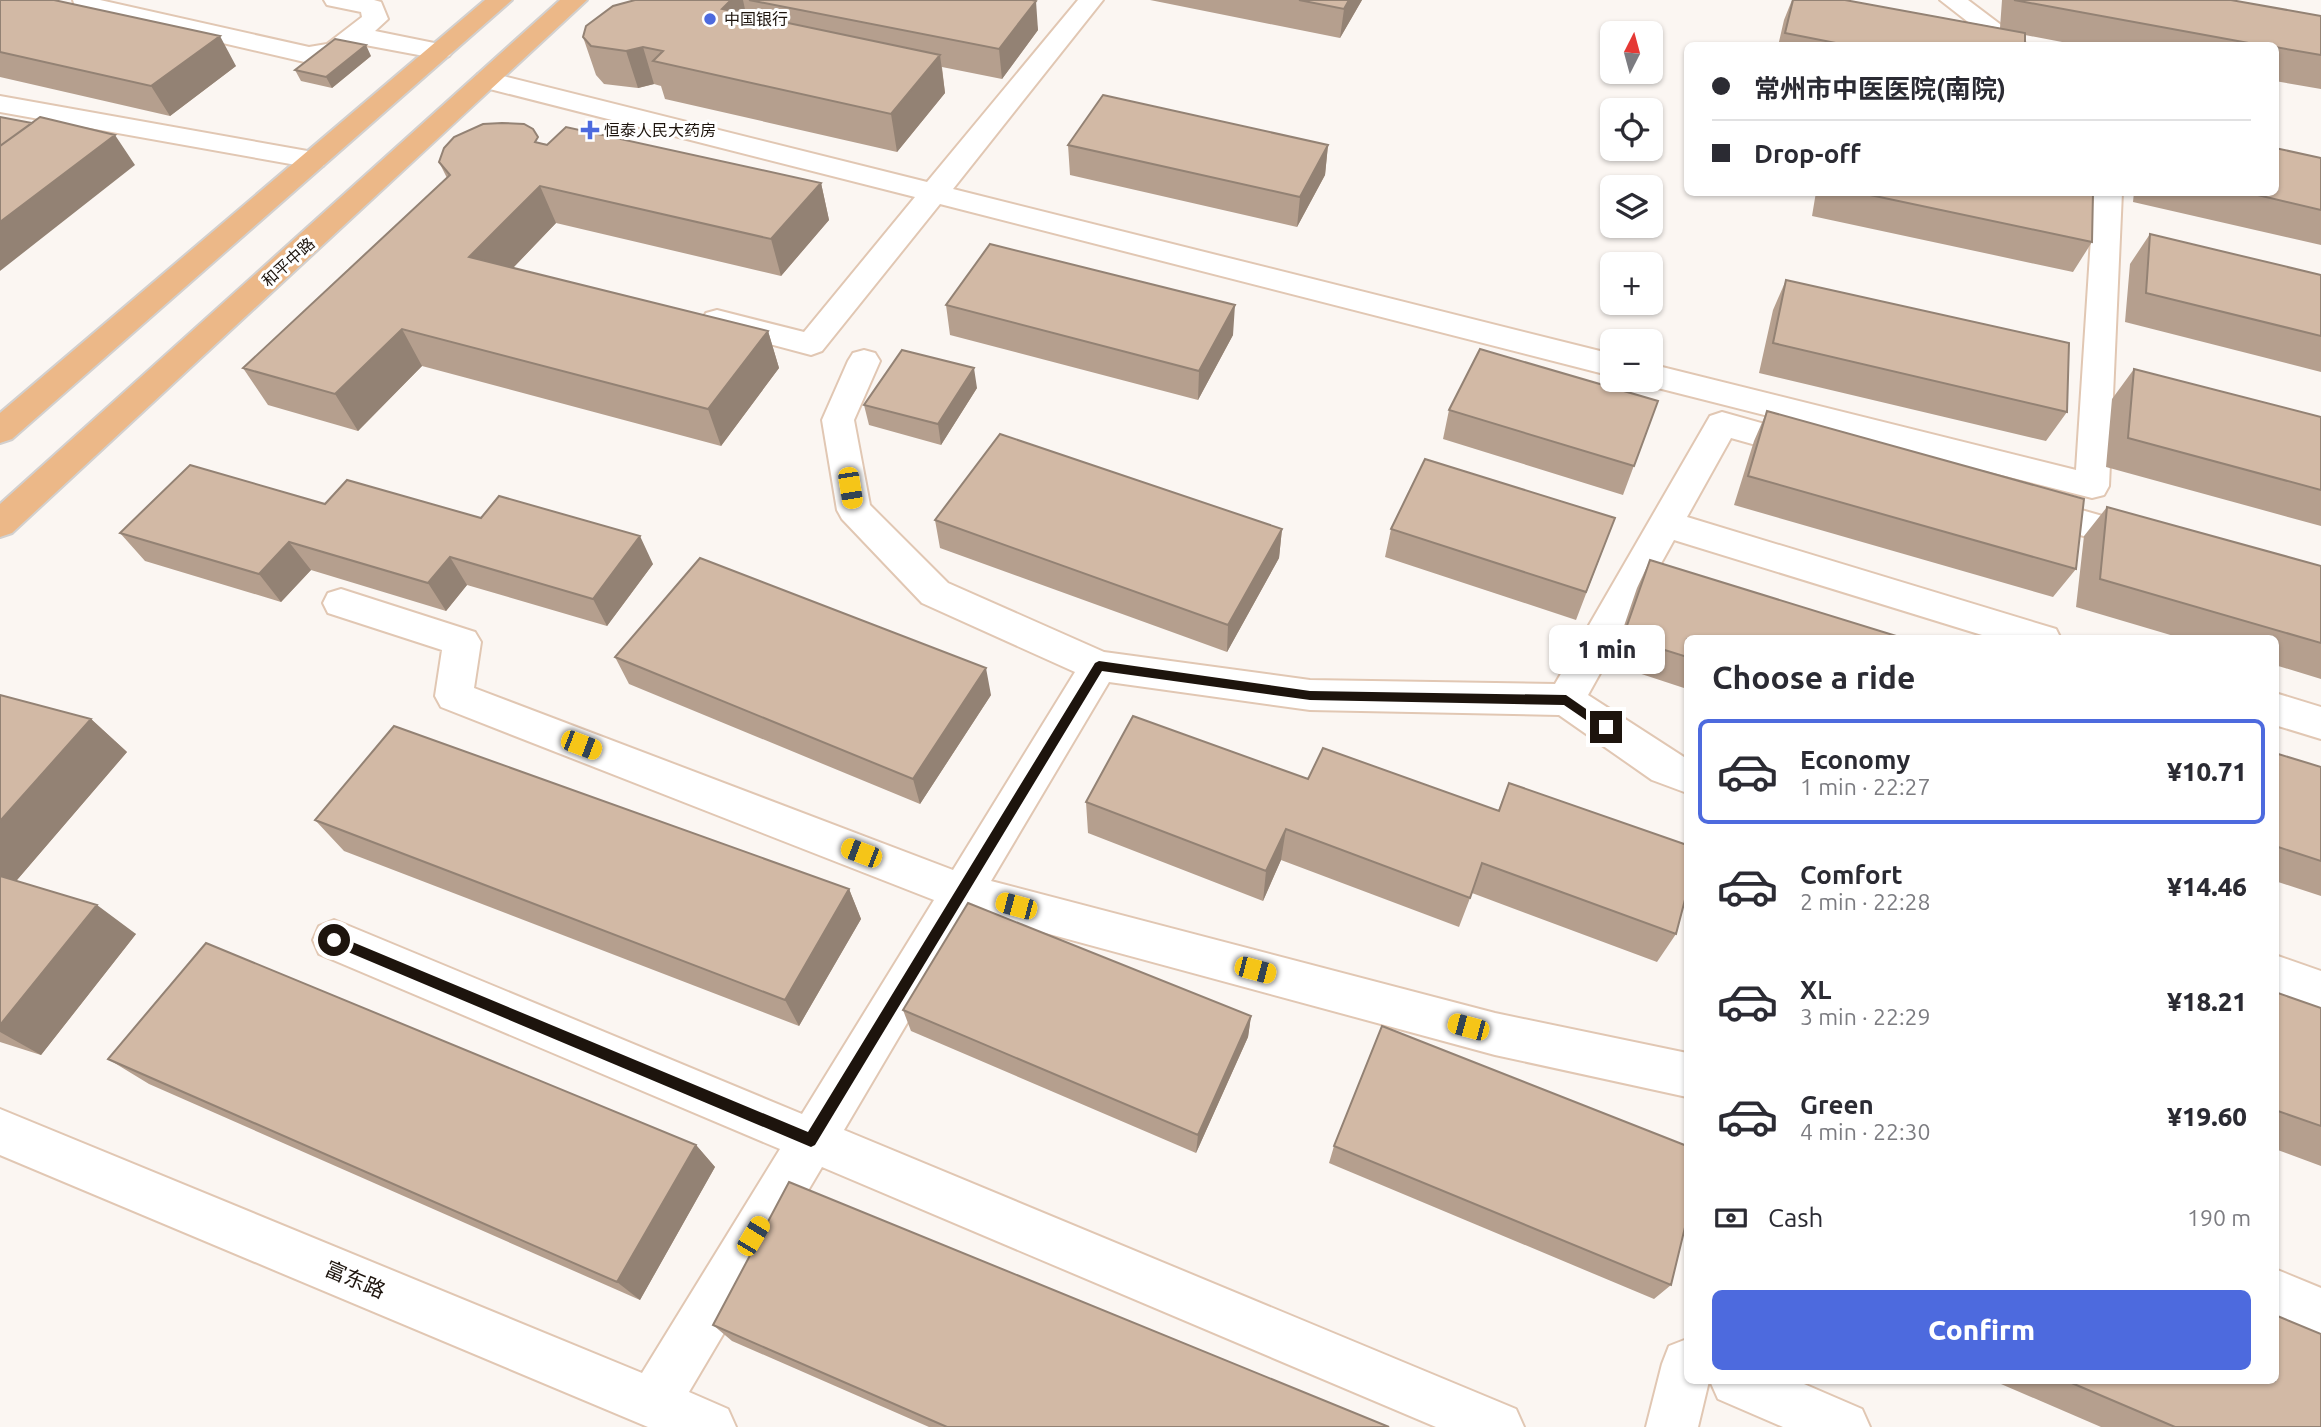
<!DOCTYPE html>
<html lang="en">
<head>
<meta charset="utf-8">
<style>
  :root { --surface:#fff; --page:#f2f2f3; --text:#2b2b33; --muted:#7c7c81; --line:#e1e1e2; --accent:#4d6ade }
  body { margin:0; font-family:Ubuntu,"Noto Sans SC",sans-serif; background:var(--page); color:var(--text); height:100vh; display:flex; flex-direction:column; font-size:26px; white-space:nowrap }
  * { box-sizing:border-box; margin:0 }
  p { font-size:23px; color:var(--muted) }
  .icon { flex:none; width:38px; height:38px; fill:none; stroke:currentColor; stroke-width:2; stroke-linecap:round; stroke-linejoin:round }
  .map { position:relative; flex:1; overflow:hidden }
  .panel { position:absolute; left:1684px; top:635px; width:595px; height:749px; display:flex; flex-direction:column; background:var(--surface); border-radius:10px; box-shadow:0 2px 5px #0004 }
  .panel>* { flex:none }
  .banner { position:absolute; left:1684px; top:42px; width:595px; height:154px; border-radius:10px; box-shadow:0 2px 5px #0004; display:grid; align-content:center; height:154px; padding:0 28px; background:var(--surface) }
  .needle { width:46px; rotate:6deg }
  .tools { position:absolute; left:1600px; top:21px; display:grid; gap:14px }
  .tools a { display:grid; place-items:center; width:63px; height:63px; border-radius:10px; background:var(--surface); box-shadow:0 2px 5px #0004; font-size:35px }
  .end { position:absolute; width:32px; height:32px; margin:-16px; border:9px solid #1d140d; background:#fff; box-shadow:0 0 0 4px #fff }
  .from { border-radius:50% }
  .bubble { position:absolute; height:49px; border-radius:10px; background:var(--surface); box-shadow:0 2px 5px #0004; font-size:23px; font-weight:800; line-height:49px; text-align:center }
  .car { position:absolute; width:21px; height:42px; margin:-21px -10px; border-radius:9px; box-shadow:0 0 5px 2px #0007; background:linear-gradient(#f5c518 24%,#345 0 40%,#f5c518 0 76%,#345 0 86%,#f5c518 0) }
  .banner b { display:flex; align-items:center; gap:24px; height:66px; font-size:26px }
  .banner b+b { border-top:2px solid var(--line) }
  .banner i { width:18px; height:18px; background:var(--text) }
  ul { padding:0; list-style:none }
  li { display:flex; align-items:center; gap:21px; height:105px; margin:0 14px 10px; padding:0 14px; border:4px solid transparent; border-radius:10px }
  li div { flex:1 }
  li b { display:block; font-size:26px }
  li em { font-style:normal; font-weight:800 }
  li.selected { border-color:var(--accent) }
  li>.icon { width:63px; height:63px; stroke-width:1.5 }
  h2 { padding:0 28px; font-size:32px; line-height:84px }
  .pay { display:flex; align-items:center; gap:18px; height:77px; padding:0 28px; font-size:26px }
  .pay p { margin-inline-start:auto }
  .cta { display:flex; gap:14px; margin-top:auto; padding:14px 28px }
  .cta a { flex:1; height:80px; border-radius:10px; background:var(--accent); color:#fff; font-size:28px; font-weight:800; line-height:80px; text-align:center }
  .map>svg:first-child { display:block }
  .lines { fill:none; stroke-linecap:round; stroke-linejoin:round }
  .minor-casing { stroke:#e1c7b3; stroke-width:4 }
  .major-casing { stroke:#d2d0cf; stroke-width:4 }
  .minor { fill:#fff; fill-rule:evenodd }
  .major { fill:#ecb888; fill-rule:evenodd }
  .wall { fill:#b59f8e }
  .shaded-wall { fill:#938274 }
  .building { fill:#d2b9a5; stroke:#938274; stroke-width:2 }
  .route { fill:#1d140d }
  .poi-dot { fill:#4d6ade; stroke:#fff; stroke-width:2.5 }
  .labels { text-anchor:middle; stroke-width:6; stroke-linejoin:round; paint-order:stroke }
  .far-poi-label { font-size:16px; fill:#1d140d; stroke:#fff; text-anchor:start }
  .far-street-label { font-size:16px; fill:#1d140d; stroke:#fff }
  .near-street-label { font-size:21px; fill:#1d140d; stroke:#fff }
</style>
</head>
<body>
<div class="map">
<svg width="2321" height="1427" viewBox="0 0 2321 1427">
  <rect width="100%" height="100%" fill="#fbf6f2"/>
  <g class="lines">
    <defs>
      <path id="minor" d="M73,0h27l209,47 18,-3 35,-27 -1,-5 -34,-7 -3,-5h50l7,2 7,17 -13,12 74,15 4,5 -4,5 -9,3 -80,-15 -16,12 -35,7 -233,-54z
        M1078,0h25l-150,189 659,165v22l-672,-172 -118,147 -11,4 -94,-25 -11,-3 -4,-7 4,-7 11,-3 87,22 111,-135 -437,-111 -4,-6 4,-6 9,-2 440,110z
        M1940,0h28l61,46h-30z
        M0,96l313,56 10,2 4,6 -4,6 -10,2 -313,-56z
        M2094,192h28l-13,294 -5,9 -12,3 -442,-112 -13,-6h13v-16l426,106z
        M864,350l11,3 5,8 -26,59 16,85 78,78 156,69 206,28 245,4 155,-268 12,-4 96,27 5,8 -5,8 -12,4 -75,-21 -44,79 369,112 5,10h-66l-321,-99 -86,155 99,64v34l-35,-13 -93,-65 -249,-5 -201,-28 -118,199 504,132 192,40v44l-192,-42 -523,-142 -128,217 672,279 8,18h-88l-614,-260 -133,225 39,17 8,18h-88l-648,-272v-46l642,264 138,-224 -461,-195 -6,-14 6,-14 15,-6 15,6 453,188 132,-214 -493,-193 -6,-11 7,-46 -114,-37 -5,-10 5,-10 13,-4 134,43 6,10 -7,46 479,182 122,-198 -153,-69 -80,-84 -5,-9 -15,-90 26,-59 5,-8z
        M2029,495l126,36 6,9 -6,9 -12,4 -126,-36 -5,-9 5,-9z
        M2275,693l46,14v32l-46,-14z
        M2275,955l46,16v40l-46,-16z
        M2275,1269l46,19v50l-46,-19z
        M1687,1339v42h22l-11,46h-52l16,-63 7,-18z
        M1710,1381h87l65,28 8,18h-87l-65,-28z"/>
      <path id="major" d="M485,0h27l-500,439 -12,4v-30z
        M560,0h27l-575,533 -12,4v-33z"/>
    </defs>
    <!-- minor casing -->
    <use href="#minor" class="minor-casing"/>
    <!-- major casing -->
    <use href="#major" class="major-casing"/>
    <!-- minor -->
    <use href="#minor" class="minor"/>
    <!-- major -->
    <use href="#major" class="major"/>
  </g>
  <!-- wall -->
  <path class="wall" d="M0,0l65,2 171,64 -66,50 -170,-39z
    M635,0h397l6,30 -36,49 -60,-12 3,26 -48,59 -232,-53 -4,-13 -7,-2 -16,4 -34,-4 -8,-9 -13,-38z
    M1150,0h212l-22,38z
    M1792,0h53l155,28 2,-28h229l90,16v73l-46,-8v-35h-192l-58,-11v11h-247l6,-26z
    M371,56l-39,32 -31,-7 -6,-11z
    M540,143l281,40 8,37 -48,56 -225,-53 -43,45 255,63 11,37 -58,78 -299,-80 -64,65 -90,-26 -25,-37 204,-190 -8,-16z
    M1068,145h260l-3,30 -28,52 -227,-52z
    M2321,158v87l-188,-43 1,-10h141z
    M1816,192h277l-1,50 -19,30 -261,-56z
    M2150,234l171,41v97l-196,-50 5,-58z
    M1786,280l281,132 -21,29 -287,-68 14,-63z
    M946,305l287,30 -35,65 -248,-65z
    M2134,369l187,48v109l-215,-59 6,-68z
    M977,388l-36,57 -72,-20 -5,-20z
    M1658,401l-35,94 -180,-56 6,-29z
    M1767,411l309,158 -23,28 -319,-92 20,-64z
    M325,504l156,14 172,46 -46,62 -140,-41 -21,26 -135,-41 -30,32 -136,-41 -25,-28z
    M2107,507l214,59v113l-46,-14v-26h-91l-108,-32 8,-71z
    M1615,518l-39,102 -191,-63 6,-28z
    M935,520l347,9 -3,29 -52,94 -287,-104z
    M1650,560l37,79v50l-76,-25 26,-76z
    M615,657l376,38 -71,109 -291,-120z
    M0,695l91,24 36,33 -111,129 120,53 -95,121 -41,-13z
    M2275,753l46,14v129l-46,-15z
    M1308,779l190,32 11,-28 167,151 -19,28 -185,-69 -13,34 -178,-67 -18,41 -175,-68 -2,-31z
    M315,820l534,69 12,30 -62,107 -455,-175z
    M2275,992l46,16v158l-46,-17z
    M903,1010l348,6 -3,21 -52,116 -285,-122z
    M108,1059l588,86 19,22 -75,133 -491,-216z
    M1334,1146l337,139 -17,14 -325,-136z
    M713,1325l676,102h-460l-197,-86z
    M1994,1381h281l46,46h-220z"/>
  <!-- shaded-wall -->
  <path class="shaded-wall" d="M731,0h12l6,28 -27,-19z
    M1349,0h13l-22,38 4,-29z
    M1036,1l2,29 -36,49 -3,-30z
    M220,36l16,30 -66,50 -19,-30z
    M366,45l5,11 -39,32 -6,-11z
    M643,47l11,37 -16,4 -12,-37z
    M940,55l5,38 -48,59 -6,-38z
    M115,135l20,30 -135,106v-49z
    M1328,145l-3,30 -28,52 3,-30z
    M821,183l8,37 -48,56 -10,-37z
    M540,186l16,37 -69,72 -18,-38z
    M1235,305l-2,30 -35,65 1,-29z
    M402,329l20,37 -64,65 -23,-37z
    M768,331l11,37 -58,78 -13,-37z
    M974,368l3,20 -36,57 -3,-21z
    M1282,529l-3,29 -52,94 1,-27z
    M640,536l13,28 -46,62 -14,-27z
    M289,542l22,28 -30,32 -22,-28z
    M450,557l17,28 -21,26 -18,-28z
    M986,668l5,27 -71,109 -7,-25z
    M91,719l36,33 -122,142 -5,-3v-70z
    M1286,829l-5,31 -18,41 3,-30z
    M849,889l12,30 -62,107 -14,-26z
    M97,905l39,29 -95,121 -41,-23v-7z
    M1251,1016l-3,21 -52,116 2,-18z
    M696,1145l19,22 -75,133 -23,-18z"/>
  <!-- building -->
  <path class="building" d="M0,0h54l166,36 -69,50 -151,-34z
    M635,0h96l-9,9 218,46 -49,59 -238,-53 10,-10 -20,-4 -17,4 -35,-5 -8,-9 3,-11 27,-20z
    M749,0h283l4,1 -37,48z
    M1299,0h50l-5,9z
    M1793,0h52l180,33v13h-174l-66,-13z
    M2014,0h217l90,16v39l-46,-8v-1h-10z
    M335,39l31,6 -40,32 -31,-7z
    M1103,95l225,50 -28,52 -232,-52z
    M0,117l32,6 -32,23z
    M40,117l75,18 -115,87v-76z
    M502,123l22,1 9,5 5,8 -3,5 12,3 19,-18 255,56 -50,56 -231,-53 -71,71 299,74 -60,78 -306,-80 -67,65 -92,-26 207,-193 -11,-13 5,-14 10,-11 29,-13z
    M2275,148l46,10v52l-76,-18h30z
    M1856,192h237l-1,50z
    M2150,234l171,41v61l-175,-43z
    M990,244l245,61 -36,66 -253,-66z
    M1786,280l283,63 -2,69 -294,-69z
    M1480,349l178,52 -24,65 -185,-56z
    M902,350l72,18 -36,56 -74,-19z
    M2134,369l187,48v73l-193,-52z
    M1767,411l317,88 -8,70 -328,-93z
    M1000,434l282,95 -54,96 -293,-105z
    M1425,459l190,59 -29,74 -195,-63z
    M190,465l135,39 22,-24 134,38 18,-22 141,40 -47,63 -143,-42 -22,26 -139,-41 -30,32 -139,-41z
    M2107,507l214,59v77l-221,-64z
    M700,558l286,110 -73,111 -298,-122z
    M1650,560l256,79h-219v18l-64,-20z
    M0,695l91,24 -91,102z
    M1133,716l175,63 15,-31 176,63 10,-28 178,62v47l-11,42 -194,-71 -12,35 -184,-69 -20,42 -180,-69z
    M394,726l455,163 -64,111 -470,-180z
    M2275,753l46,14v94l-46,-15z
    M0,876l97,29 -97,120z
    M968,903l283,113 -53,119 -295,-125z
    M206,943l490,202 -79,137 -509,-223z
    M2275,992l46,16v118l-46,-16z
    M1382,1026l305,120v73l-16,66 -337,-139z
    M789,1182l600,245h-442l-234,-102z
    M2275,1315l46,19v93h-146l-108,-46h208z"/>
  <!-- route -->
  <path class="route" d="M1099,661l211,30 256,4 46,32 -2,4h-8l-38,-26 -254,-5 -208,-29 -287,474 -4,2 -482,-203 -2,-4 2,-4h9l470,196 287,-469z"/>
  <!-- markers -->
  <g class="poi-dot">
    <circle cx="710" cy="19" r="7"/>
    <path d="M586.5 119.5h7v7h7v7h-7v7h-7v-7h-7v-7h7z"/>
  </g>
  <g class="labels">
    <!-- far-poi labels -->
    <g class="far-poi-label">
      <text x="724" y="25">中国银行</text>
      <text x="604" y="136">恒泰人民大药房</text>
    </g>
    <!-- far-street labels -->
    <g class="far-street-label">
      <text transform="translate(288 262) rotate(-42)" y="6">和平中路</text>
    </g>
    <!-- near-street labels -->
    <g class="near-street-label">
      <text transform="translate(355 1280) rotate(23)" y="7">富东路</text>
    </g>
  </g>
</svg>
<div class="tools">
<a><svg class="needle" viewBox="-14 -14 28 28"><path d="M0-13l5 13h-10z" fill="#e53935"/><path d="M0 13l5-13h-10z" fill="#7c7c81"/></svg></a>
<a><svg class="icon" aria-label="locate" viewBox="0 0 24 24"><circle cx="12" cy="12" r="6"/><path d="M12 2v4M12 18v4M2 12h4M18 12h4"/></svg></a>
<a><svg class="icon" aria-label="layers" viewBox="0 0 24 24"><path d="M12 4l9 5-9 5-9-5zM3 14l9 5 9-5"/></svg></a>
<a>+</a>
<a>−</a>
</div>
<i class="end from" style="left:334px;top:940px"></i>
<i class="end" style="left:1606px;top:727px"></i>
<div class="bubble" style="left:1549px;top:625px;width:116px">1 min</div>
<i class="car" style="left:850px;top:488px;rotate:171deg"></i>
<i class="car" style="left:581px;top:745px;rotate:111deg"></i>
<i class="car" style="left:861px;top:853px;rotate:291deg"></i>
<i class="car" style="left:1016px;top:906px;rotate:285deg"></i>
<i class="car" style="left:1255px;top:970px;rotate:105deg"></i>
<i class="car" style="left:1468px;top:1027px;rotate:285deg"></i>
<i class="car" style="left:753px;top:1236px;rotate:31deg"></i>
<div class="banner">
<b><i class="from"></i>常州市中医医院(南院)</b>
<b><i></i>Drop-off</b>
</div>
<section class="panel">
<h2>Choose a ride</h2>
<ul>
<li class="selected"><svg class="icon" aria-label="car" viewBox="0 0 24 24"><path d="M5 17H2v-5l4-1 3-4h7l3 4 3 1v5h-3M9 17h6M6 11h13"/><circle cx="7" cy="17" r="2"/><circle cx="17" cy="17" r="2"/></svg><div><b>Economy</b><p>1 min · 22:27</p></div><em>¥10.71</em></li>
<li><svg class="icon" aria-label="car" viewBox="0 0 24 24"><path d="M5 17H2v-5l4-1 3-4h7l3 4 3 1v5h-3M9 17h6M6 11h13"/><circle cx="7" cy="17" r="2"/><circle cx="17" cy="17" r="2"/></svg><div><b>Comfort</b><p>2 min · 22:28</p></div><em>¥14.46</em></li>
<li><svg class="icon" aria-label="car" viewBox="0 0 24 24"><path d="M5 17H2v-5l4-1 3-4h7l3 4 3 1v5h-3M9 17h6M6 11h13"/><circle cx="7" cy="17" r="2"/><circle cx="17" cy="17" r="2"/></svg><div><b>XL</b><p>3 min · 22:29</p></div><em>¥18.21</em></li>
<li><svg class="icon" aria-label="car" viewBox="0 0 24 24"><path d="M5 17H2v-5l4-1 3-4h7l3 4 3 1v5h-3M9 17h6M6 11h13"/><circle cx="7" cy="17" r="2"/><circle cx="17" cy="17" r="2"/></svg><div><b>Green</b><p>4 min · 22:30</p></div><em>¥19.60</em></li>
</ul>
<div class="pay"><svg class="icon" aria-label="cash" viewBox="0 0 24 24"><path d="M3 7h18v10H3z"/><circle cx="12" cy="12" r="2"/></svg>Cash<p>190 m</p></div>
<div class="cta"><a>Confirm</a></div>
</section>
</div>
</body>
</html>
